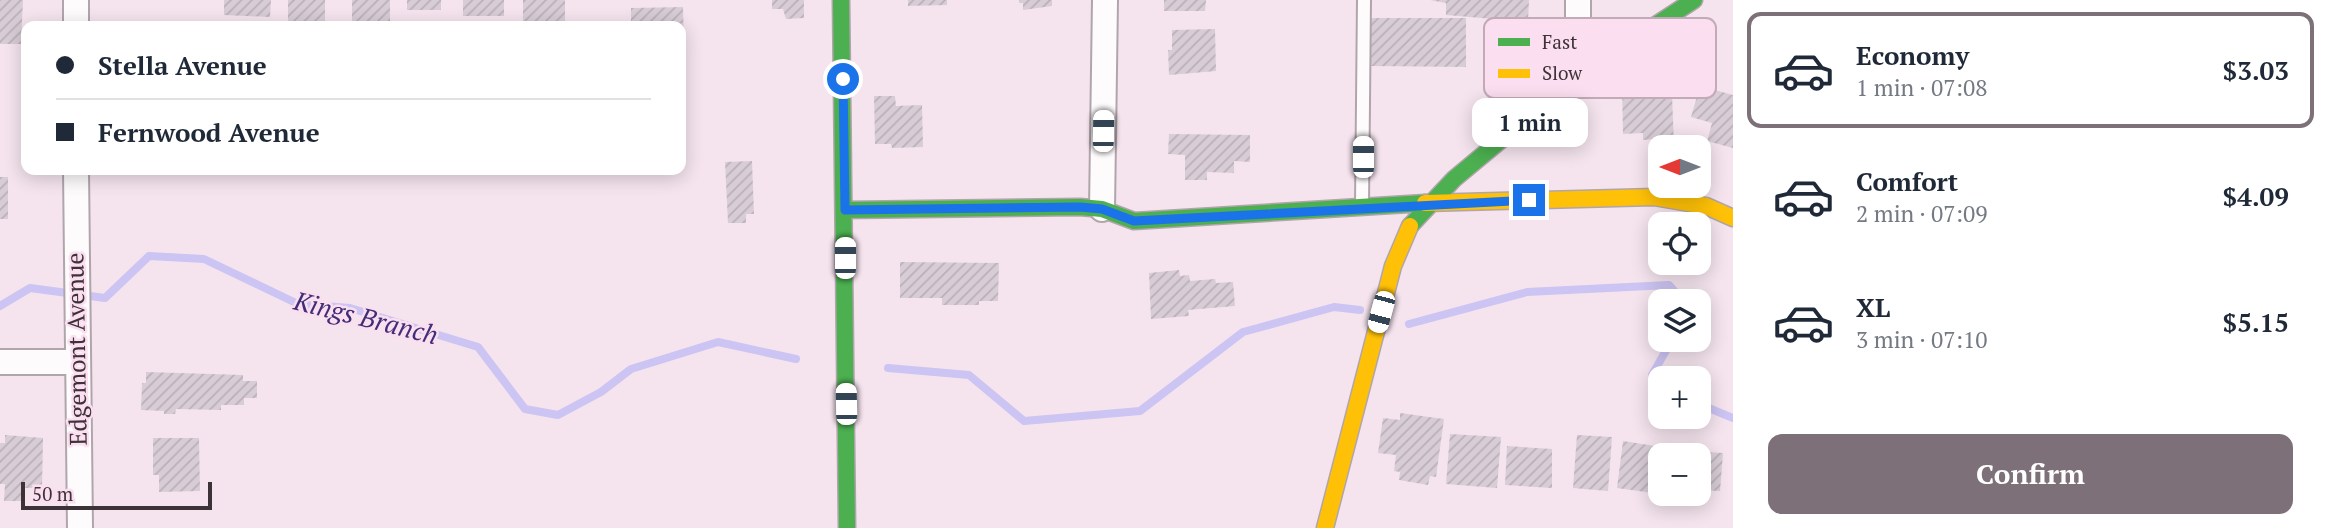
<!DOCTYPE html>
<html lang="en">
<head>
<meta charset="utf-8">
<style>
  :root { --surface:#fff; --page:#f6f6f7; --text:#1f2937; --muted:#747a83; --line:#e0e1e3; --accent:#7d7078 }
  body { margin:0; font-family:"PT Serif",serif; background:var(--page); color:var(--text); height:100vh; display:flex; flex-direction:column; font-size:26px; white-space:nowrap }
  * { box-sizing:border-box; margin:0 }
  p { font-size:23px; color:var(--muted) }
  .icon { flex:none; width:38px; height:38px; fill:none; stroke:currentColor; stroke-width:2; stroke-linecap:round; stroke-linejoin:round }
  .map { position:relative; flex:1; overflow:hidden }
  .sheet { display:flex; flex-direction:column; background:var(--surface); width:595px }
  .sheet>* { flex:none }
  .guide { position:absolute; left:21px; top:21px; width:665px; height:154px; border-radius:14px; box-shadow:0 4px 18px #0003; display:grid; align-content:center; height:154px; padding:0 35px; background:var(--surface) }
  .needle { width:46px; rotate:270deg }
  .tools { position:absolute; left:1648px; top:135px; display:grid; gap:14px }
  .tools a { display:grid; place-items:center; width:63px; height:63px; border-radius:14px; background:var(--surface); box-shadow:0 4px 18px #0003; font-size:35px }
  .scale { position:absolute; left:21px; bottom:18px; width:191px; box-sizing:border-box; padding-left:7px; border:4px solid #3d3238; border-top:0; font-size:19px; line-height:24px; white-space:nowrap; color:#3d3238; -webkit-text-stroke:5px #fbdeef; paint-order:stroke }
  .end { position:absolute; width:32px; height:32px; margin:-16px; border:9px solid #1a73e8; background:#fff; box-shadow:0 0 0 4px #fff }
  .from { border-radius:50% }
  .bubble { position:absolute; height:49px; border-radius:14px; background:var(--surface); box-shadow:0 4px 18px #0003; font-size:23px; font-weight:700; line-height:49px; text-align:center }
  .car { position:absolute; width:21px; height:42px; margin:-21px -10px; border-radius:9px; box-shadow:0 0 5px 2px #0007; background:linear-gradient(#fff 24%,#345 0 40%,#fff 0 76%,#345 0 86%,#fff 0) }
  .guide b { display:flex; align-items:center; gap:24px; height:66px; font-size:26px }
  .guide b+b { border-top:2px solid var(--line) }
  .guide i { width:18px; height:18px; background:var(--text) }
  ul { padding:12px 0 0; list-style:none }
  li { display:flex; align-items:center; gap:21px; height:116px; margin:0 14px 10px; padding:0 21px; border:4px solid transparent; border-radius:14px }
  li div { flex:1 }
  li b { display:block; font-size:26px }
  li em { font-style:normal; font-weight:700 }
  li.selected { border-color:var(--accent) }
  li>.icon { width:63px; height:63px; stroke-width:1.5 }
  .button { display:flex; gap:14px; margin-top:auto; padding:14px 35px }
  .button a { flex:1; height:80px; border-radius:14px; background:var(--accent); color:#fff; font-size:28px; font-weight:700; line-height:80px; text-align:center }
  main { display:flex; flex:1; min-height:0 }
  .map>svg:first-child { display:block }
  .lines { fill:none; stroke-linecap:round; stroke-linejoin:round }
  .stream { stroke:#ccc4f2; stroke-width:8 }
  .building { fill:url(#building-hatch) }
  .lane-casing { stroke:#b1a5ac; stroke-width:16 }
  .street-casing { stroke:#b1a5ac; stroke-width:28 }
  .fast-casing { stroke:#b1a5ac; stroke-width:19 }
  .slow-casing { stroke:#b1a5ac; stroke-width:19 }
  .lane { stroke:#fefbfc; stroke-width:12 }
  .street { stroke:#fefbfc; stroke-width:24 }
  .fast { stroke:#4caf50; stroke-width:16 }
  .slow { stroke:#ffc107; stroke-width:16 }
  .route { stroke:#1a73e8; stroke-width:9 }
  .labels { text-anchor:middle; stroke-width:5; stroke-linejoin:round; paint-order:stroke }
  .street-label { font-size:24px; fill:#3d3238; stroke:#fbdeef }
  .water-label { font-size:26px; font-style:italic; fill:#3e2f76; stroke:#fbdeef }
  .key { fill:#fbdeef; stroke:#c2aab8; stroke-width:2 }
  .key-label { font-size:19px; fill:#3d3238 }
</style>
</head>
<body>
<main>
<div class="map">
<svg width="1733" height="528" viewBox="0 0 1733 528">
  <defs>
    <pattern id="building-hatch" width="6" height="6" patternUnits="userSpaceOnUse" patternTransform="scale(1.75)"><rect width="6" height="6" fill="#d8cdd6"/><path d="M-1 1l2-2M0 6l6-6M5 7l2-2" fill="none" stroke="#bab0b8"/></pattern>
  </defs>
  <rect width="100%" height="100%" fill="#f5e4ee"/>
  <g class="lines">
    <!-- stream -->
    <path class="stream" d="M0,306l30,-18 75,10 44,-42 55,3 94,45 52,4 128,39 47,62 33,6 43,-23 30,-23 87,-27 78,17
      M1409,324l118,-32 142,-7 7,8v8
      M888,368l81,7 55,46 116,-10 103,-79 91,-25 26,3
      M1661,386l-9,-11 20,-35
      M1699,404l34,14"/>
  </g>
  <!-- building -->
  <path class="building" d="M0,0h23l-2,44h-21z
    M224,0h47l-1,17 -46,-2z
    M288,0h37v26h-37z
    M352,0h38v26h-38z
    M407,0h34v10h-34z
    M463,0h41v16h-41z
    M523,0h42v22h-42z
    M772,0h32v18l-18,1 -3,-10h-11z
    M908,0h39v5l-39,1z
    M1019,0h33v6l-29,4v-7h-4z
    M1164,0h42l-1,11h-41z
    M1430,0h99l-1,22 -82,-7v-12z
    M683,7l1,38h-3v-19h-50v-18z
    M1371,18h95v49l-95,-1z
    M1215,29l1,42 -47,4 -1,-25h4v-20z
    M1660,84l1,10h11l2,52h-18l-1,-7 -12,1v-7l-20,1 -1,-49z
    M1700,86l33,9v53l-26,-7 5,-18 -21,-6z
    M874,96h21l1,10 26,-1 1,42 -31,1 -1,-4h-16z
    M1169,134l81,1v27l-16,-1v12l-27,-1v8h-22v-25l-17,-1z
    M752,161l2,53h-8v9h-18l-3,-61z
    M0,177h8v42h-8z
    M900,262l99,1 -1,38h-19v4h-37v-7h-42z
    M1179,270l1,6 9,-1 1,6 25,-2 1,4 17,-1 2,24 -47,4 1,6 -38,3 -2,-46z
    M146,372l97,3v6h14v17h-13v7h-23v5l-45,-1 -1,5h-11v-3l-23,-1 1,-27h4z
    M1400,413l44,6 -8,58 -6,-1 -2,9 -29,-5 1,-8 -6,-1 2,-16 -18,-2 5,-35 17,2z
    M1450,434l51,3 -4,51 -51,-4z
    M5,435l38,3 -1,50h-18v13h-20l1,-17h-5v-41h5z
    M1577,435l35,2 -4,54 -35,-3z
    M153,438h46l1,53 -41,1v-17h-6z
    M1623,441l45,7 -1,7h-6l-1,39 -43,-6z
    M1507,446l45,3v39l-47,-3z
    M1674,450l49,3 -3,38 -21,-1v-35h-25z"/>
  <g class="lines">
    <defs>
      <path id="lane" d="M1362,205l2,-205"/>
      <path id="street" d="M76,26v-26
        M1578,76v-76
        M76,170l4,358
        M1102,209l3,-209
        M0,362h77"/>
      <path id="fast" d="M841,0l6,528
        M845,210l235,-3 22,2 32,12 291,-18
        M1410,226l44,-47 124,-103 116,-76"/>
      <path id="slow" d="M1425,203l229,-6 52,9 27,12
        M1325,528l68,-262 17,-40"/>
    </defs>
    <!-- lane casing -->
    <use href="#lane" class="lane-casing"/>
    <!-- street casing -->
    <use href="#street" class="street-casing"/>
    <!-- fast casing -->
    <use href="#fast" class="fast-casing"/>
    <!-- slow casing -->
    <use href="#slow" class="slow-casing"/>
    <!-- lane -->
    <use href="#lane" class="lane"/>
    <!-- street -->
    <use href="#street" class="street"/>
    <!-- fast -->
    <use href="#fast" class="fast"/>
    <!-- slow -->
    <use href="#slow" class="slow"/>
  </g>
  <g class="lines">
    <!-- route -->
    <path class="route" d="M843,79l2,131 235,-3 22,2 32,12 395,-21"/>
  </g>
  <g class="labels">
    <!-- street labels -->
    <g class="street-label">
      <text transform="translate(77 349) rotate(-91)" y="8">Edgemont Avenue</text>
    </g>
    <!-- water labels -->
    <g class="water-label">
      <text transform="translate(366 318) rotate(14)" y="9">Kings Branch</text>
    </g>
  </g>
  <!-- legend -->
  <rect x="1484" y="18" width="232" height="80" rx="10" class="key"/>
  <rect x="1498" y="38" width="32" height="8" fill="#4caf50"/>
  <rect x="1498" y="69" width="32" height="9" fill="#ffc107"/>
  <g class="key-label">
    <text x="1542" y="49">Fast</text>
    <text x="1542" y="80">Slow</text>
  </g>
</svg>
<div class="tools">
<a><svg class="needle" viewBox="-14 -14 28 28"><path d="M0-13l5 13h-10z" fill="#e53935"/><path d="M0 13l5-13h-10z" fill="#747a83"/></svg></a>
<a><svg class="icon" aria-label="locate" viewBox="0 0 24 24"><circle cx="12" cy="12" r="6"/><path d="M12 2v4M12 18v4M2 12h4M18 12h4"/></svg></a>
<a><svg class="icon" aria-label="layers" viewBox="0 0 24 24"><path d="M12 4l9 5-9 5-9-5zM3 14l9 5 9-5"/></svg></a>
<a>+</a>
<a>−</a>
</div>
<div class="scale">50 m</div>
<i class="end from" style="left:843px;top:79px"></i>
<i class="end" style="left:1529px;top:200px"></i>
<div class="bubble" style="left:1472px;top:98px;width:116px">1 min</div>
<i class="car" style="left:1103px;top:131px;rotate:1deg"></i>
<i class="car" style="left:1363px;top:157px;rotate:0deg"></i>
<i class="car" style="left:845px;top:258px;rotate:0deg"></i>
<i class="car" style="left:1381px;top:312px;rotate:195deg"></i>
<i class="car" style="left:846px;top:404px;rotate:359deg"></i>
<div class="guide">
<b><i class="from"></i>Stella Avenue</b>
<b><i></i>Fernwood Avenue</b>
</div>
</div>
<section class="sheet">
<ul>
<li class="selected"><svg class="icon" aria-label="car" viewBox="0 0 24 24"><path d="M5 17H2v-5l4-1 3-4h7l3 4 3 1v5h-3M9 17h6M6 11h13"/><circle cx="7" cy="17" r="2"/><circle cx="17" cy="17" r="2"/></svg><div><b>Economy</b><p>1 min · 07:08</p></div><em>$3.03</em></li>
<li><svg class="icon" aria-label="car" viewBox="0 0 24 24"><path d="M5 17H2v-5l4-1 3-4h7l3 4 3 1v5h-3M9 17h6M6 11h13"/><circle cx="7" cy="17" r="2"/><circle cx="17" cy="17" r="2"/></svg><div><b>Comfort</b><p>2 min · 07:09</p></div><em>$4.09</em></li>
<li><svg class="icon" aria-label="car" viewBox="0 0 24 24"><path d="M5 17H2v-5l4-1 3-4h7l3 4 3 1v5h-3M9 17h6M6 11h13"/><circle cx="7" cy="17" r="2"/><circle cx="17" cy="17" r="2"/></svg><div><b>XL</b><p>3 min · 07:10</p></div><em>$5.15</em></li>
</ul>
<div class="button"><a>Confirm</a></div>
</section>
</main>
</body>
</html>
